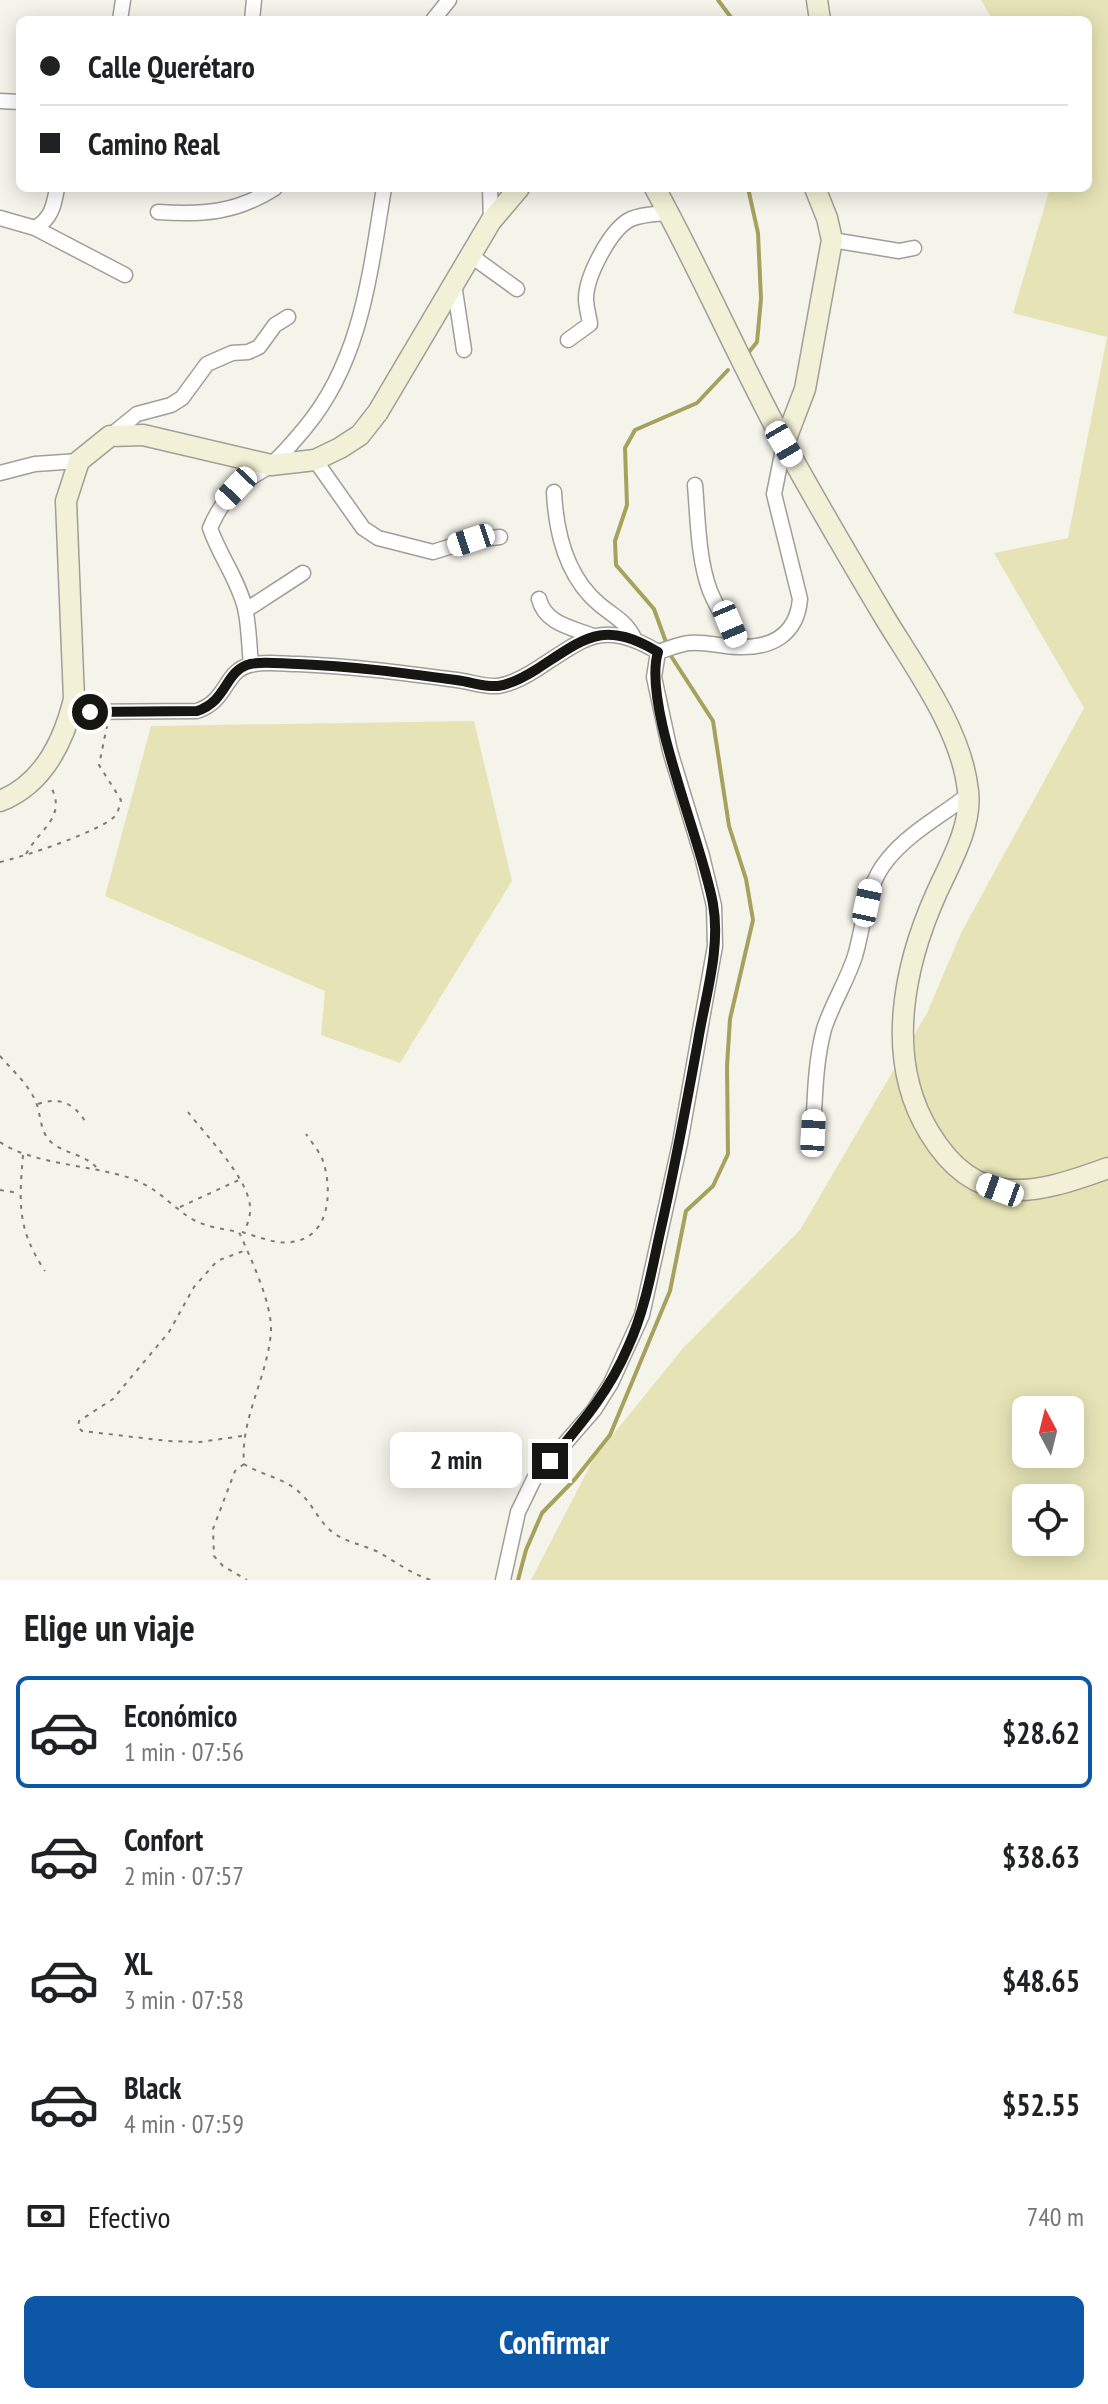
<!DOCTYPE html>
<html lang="es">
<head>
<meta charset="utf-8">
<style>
  :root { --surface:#fff; --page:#f6f6f6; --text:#202124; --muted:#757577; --line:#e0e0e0; --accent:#0c57a6 }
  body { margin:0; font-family:"PT Sans Narrow",sans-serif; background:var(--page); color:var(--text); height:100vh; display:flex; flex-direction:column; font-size:30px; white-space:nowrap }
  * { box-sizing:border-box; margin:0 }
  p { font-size:26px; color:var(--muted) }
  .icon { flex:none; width:44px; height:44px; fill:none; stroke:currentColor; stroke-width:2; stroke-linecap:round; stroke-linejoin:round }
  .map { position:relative; height:1580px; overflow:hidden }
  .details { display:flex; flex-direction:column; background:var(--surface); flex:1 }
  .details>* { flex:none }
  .guide { position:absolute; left:16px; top:16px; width:1076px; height:176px; border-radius:12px; box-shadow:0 4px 20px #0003; display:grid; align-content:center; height:176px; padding:0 24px; background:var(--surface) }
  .needle { width:52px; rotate:353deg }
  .buttons { position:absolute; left:1012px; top:1396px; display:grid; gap:16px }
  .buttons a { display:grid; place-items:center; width:72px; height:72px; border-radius:12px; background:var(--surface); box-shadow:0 4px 20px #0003; font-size:40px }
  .end { position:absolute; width:36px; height:36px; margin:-18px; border:10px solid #161613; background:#fff; box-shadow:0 0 0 4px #fff }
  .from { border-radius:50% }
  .bubble { position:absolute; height:56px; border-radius:12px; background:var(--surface); box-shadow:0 4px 20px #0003; font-size:26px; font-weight:700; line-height:56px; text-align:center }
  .car { position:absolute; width:24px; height:48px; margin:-24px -12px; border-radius:10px; box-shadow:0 0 6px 2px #0007; background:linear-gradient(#fff 24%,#345 0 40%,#fff 0 76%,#345 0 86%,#fff 0) }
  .guide b { display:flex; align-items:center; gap:28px; height:76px; font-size:30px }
  .guide b+b { border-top:2px solid var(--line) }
  .guide i { width:20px; height:20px; background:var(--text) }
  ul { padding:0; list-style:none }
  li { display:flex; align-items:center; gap:24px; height:112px; margin:0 16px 12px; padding:0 8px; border:4px solid transparent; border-radius:12px }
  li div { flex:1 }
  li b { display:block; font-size:30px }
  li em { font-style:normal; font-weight:700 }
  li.selected { border-color:var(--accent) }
  li>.icon { width:72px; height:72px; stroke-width:1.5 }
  h2 { padding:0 24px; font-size:36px; line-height:96px }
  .pay { display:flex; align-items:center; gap:20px; height:88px; padding:0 24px; font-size:30px }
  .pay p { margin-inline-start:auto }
  .action { display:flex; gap:16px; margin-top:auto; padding:16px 24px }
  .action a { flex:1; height:92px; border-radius:12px; background:var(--accent); color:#fff; font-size:32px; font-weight:700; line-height:92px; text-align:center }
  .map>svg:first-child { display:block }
  .green { fill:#e6e4b6; fill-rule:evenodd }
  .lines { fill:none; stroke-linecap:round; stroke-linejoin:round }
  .stream { stroke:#a6a25d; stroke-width:4 }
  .street-casing { stroke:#a09f97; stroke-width:17 }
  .secondary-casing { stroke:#a09f97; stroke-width:23 }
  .path { stroke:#7c7c76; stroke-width:2; stroke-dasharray:4 6; stroke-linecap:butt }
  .street { stroke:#fff; stroke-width:14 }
  .secondary { stroke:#f2f0d6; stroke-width:20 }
  .route { stroke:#161613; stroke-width:10 }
</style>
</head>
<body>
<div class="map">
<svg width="1108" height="1580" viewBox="0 0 1108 1580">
  <rect width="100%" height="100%" fill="#f4f4eb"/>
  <!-- green -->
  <path class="green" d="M981,0h127v1580h-577l63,-122 90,-111 116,-117 127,-217 34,-80 123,-225 -90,-155 74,-15 39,-201 -94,-24 37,-125h38v-168h-95zM1026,1410h44v44h-44zM1026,1498h44v44h-44z
    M474,721l38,160 -112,182 -79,-28 4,-44 -220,-95 46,-170z"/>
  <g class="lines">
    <!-- stream -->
    <path class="stream" d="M718,0l15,20
      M748,188l10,45 3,66 -4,43 -8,10
      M518,1580l8,-30 16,-37 33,-34 35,-44 60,-144 16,-80 27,-25 15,-32 -1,-88 3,-47 23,-99 -7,-41 -17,-53 -16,-105 -42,-65 -17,-47 -38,-44 -1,-24 12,-36 -2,-57 10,-18 62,-27 31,-33"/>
    <defs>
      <path id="street" d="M120,20l3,-20
        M252,20l2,-20
        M433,20l16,-20
        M0,101l20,1
        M490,188l1,33
        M158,212c45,3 78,1 117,-24
        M0,218l35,10 90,47
        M35,228c16,-9 19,-22 22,-40
        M832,240l67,11 15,-3
        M470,255l47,34
        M454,284l10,66
        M568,340l22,-16c-1,-8 -4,-17 -4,-25 0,-22 24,-70 45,-80 11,-5 25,-5 37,-6
        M110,436l27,-22 34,-9 11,-7 25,-34 25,-11 16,-1 11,-5 16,-22 13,-8
        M315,460l48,68 15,10 55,14 38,-12 29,-3
        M0,473l35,-9 44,-3
        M695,485c3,35 3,74 15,106 8,20 21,37 30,56
        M554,492c2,41 13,85 45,112 14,12 27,17 35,34
        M539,599c6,25 34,29 54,37
        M246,610l57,-37
        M251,664c-2,-18 -2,-39 -6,-56 -7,-29 -26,-53 -35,-80 10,-23 21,-37 42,-51 6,-4 14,-8 20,-13 12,-11 23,-24 33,-36 57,-68 65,-156 79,-240
        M71,712l126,-1c31,-10 27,-40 53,-46 14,-4 33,-1 48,-1 53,2 106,9 159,16 15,2 26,7 41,6 14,-2 28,-10 39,-17 48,-31 66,-50 121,-17 10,-3 21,-8 31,-9 16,-2 34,4 50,4 34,1 58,-13 61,-48l-26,-105 10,-50
        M813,1133c2,-35 2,-70 11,-104 8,-25 23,-48 31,-73 10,-34 10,-70 33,-97 23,-28 54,-43 81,-65
        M503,1580l15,-68 16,-33 60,-69 17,-27 31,-68 38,-172 35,-197 -1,-40 -12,-50 -32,-105 -16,-74 4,-25"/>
      <path id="secondary" d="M817,0l3,20
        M655,188c46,84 84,172 130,257 32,58 66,116 100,173 31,51 77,113 83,173 4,35 -17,70 -31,101 -33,73 -53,166 -8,240 47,79 105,63 179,36
        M784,444l21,-55 27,-149 -5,-22 -12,-30
        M0,801c44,-17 64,-61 74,-102l-8,-198 13,-40 31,-25 33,-1 128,30 44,-5 25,-12 20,-13 18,-23 113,-191 28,-33"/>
    </defs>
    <!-- street casing -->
    <use href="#street" class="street-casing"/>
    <!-- secondary casing -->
    <use href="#secondary" class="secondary-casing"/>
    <!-- path -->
    <path class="path" d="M26,854c14,-26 42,-37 24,-69
      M0,862c23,-5 98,-30 114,-45 5,-5 5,-11 7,-17l-22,-35 8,-39
      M0,1056c11,13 24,24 33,40 9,15 5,34 18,46 14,12 33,12 45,25
      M38,1104c20,-7 35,-2 47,17
      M188,1112c18,24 59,64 62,94 1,9 -2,16 -5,24
      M0,1142c31,22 91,23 130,36 30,11 38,26 62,41 14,8 31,10 47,13 12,27 33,71 32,99 -3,46 -31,87 -27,133 17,11 40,14 55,28 13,11 19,28 32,39 13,11 30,13 45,20 19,10 35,23 55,29
      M23,1155c-4,48 -6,74 22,116
      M0,1190l19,3
      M180,1207l59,-27
      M242,1232c17,5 37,14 55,9 34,-8 35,-53 26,-80 -3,-9 -11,-18 -17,-27
      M242,1436l-42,6 -32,-1 -86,-10 -4,-4 1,-6 34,-22 56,-67 25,-45 23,-26 29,-11
      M244,1464l-9,7 -22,58 1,27 9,10 24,14"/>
    <!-- street -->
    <use href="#street" class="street"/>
    <!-- secondary -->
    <use href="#secondary" class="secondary"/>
  </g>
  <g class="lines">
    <!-- route -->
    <path class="route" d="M90,712l107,-1c31,-10 27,-40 53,-47 14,-3 33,0 48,0 53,2 106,9 158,16 16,2 27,7 42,6 14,-2 28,-10 39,-17 48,-31 66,-50 121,-17 -16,53 44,189 55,252 8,45 -8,93 -15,137 -12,66 -24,131 -39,196 -8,38 -15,75 -31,110 -19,45 -48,78 -78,114"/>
  </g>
</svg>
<div class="buttons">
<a><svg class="needle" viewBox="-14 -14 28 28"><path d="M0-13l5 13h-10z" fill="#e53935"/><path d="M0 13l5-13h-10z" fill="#757577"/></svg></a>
<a><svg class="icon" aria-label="locate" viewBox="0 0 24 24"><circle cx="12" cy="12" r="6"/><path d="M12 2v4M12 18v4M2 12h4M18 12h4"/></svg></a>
</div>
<i class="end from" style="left:90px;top:712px"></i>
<i class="end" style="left:550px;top:1461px"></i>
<div class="bubble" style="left:390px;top:1432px;width:132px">2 min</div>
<i class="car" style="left:784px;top:444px;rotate:150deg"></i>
<i class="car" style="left:236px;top:488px;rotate:223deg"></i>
<i class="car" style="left:471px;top:540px;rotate:252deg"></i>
<i class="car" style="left:730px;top:624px;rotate:157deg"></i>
<i class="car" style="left:867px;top:903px;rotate:12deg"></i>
<i class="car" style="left:813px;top:1133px;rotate:3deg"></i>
<i class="car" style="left:1000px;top:1190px;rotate:290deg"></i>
<div class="guide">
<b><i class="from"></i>Calle Querétaro</b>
<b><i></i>Camino Real</b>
</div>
</div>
<section class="details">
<h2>Elige un viaje</h2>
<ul>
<li class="selected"><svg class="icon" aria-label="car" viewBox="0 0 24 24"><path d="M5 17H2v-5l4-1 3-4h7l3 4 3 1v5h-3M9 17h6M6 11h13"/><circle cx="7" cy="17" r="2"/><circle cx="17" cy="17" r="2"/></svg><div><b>Económico</b><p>1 min · 07:56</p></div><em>$28.62</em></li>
<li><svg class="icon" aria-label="car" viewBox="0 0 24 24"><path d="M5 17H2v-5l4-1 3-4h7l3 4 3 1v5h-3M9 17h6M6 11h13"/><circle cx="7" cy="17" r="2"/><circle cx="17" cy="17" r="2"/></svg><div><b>Confort</b><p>2 min · 07:57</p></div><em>$38.63</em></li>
<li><svg class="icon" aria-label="car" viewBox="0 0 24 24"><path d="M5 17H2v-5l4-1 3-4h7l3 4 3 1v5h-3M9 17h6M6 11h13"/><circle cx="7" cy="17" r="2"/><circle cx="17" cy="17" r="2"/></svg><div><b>XL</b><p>3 min · 07:58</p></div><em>$48.65</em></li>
<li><svg class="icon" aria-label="car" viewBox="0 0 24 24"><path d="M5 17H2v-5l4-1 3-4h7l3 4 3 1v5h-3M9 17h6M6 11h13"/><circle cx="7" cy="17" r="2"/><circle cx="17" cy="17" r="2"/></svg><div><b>Black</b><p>4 min · 07:59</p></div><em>$52.55</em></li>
</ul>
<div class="pay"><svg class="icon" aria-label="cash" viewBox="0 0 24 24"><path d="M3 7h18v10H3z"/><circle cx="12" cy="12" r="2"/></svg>Efectivo<p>740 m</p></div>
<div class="action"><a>Confirmar</a></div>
</section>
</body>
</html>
